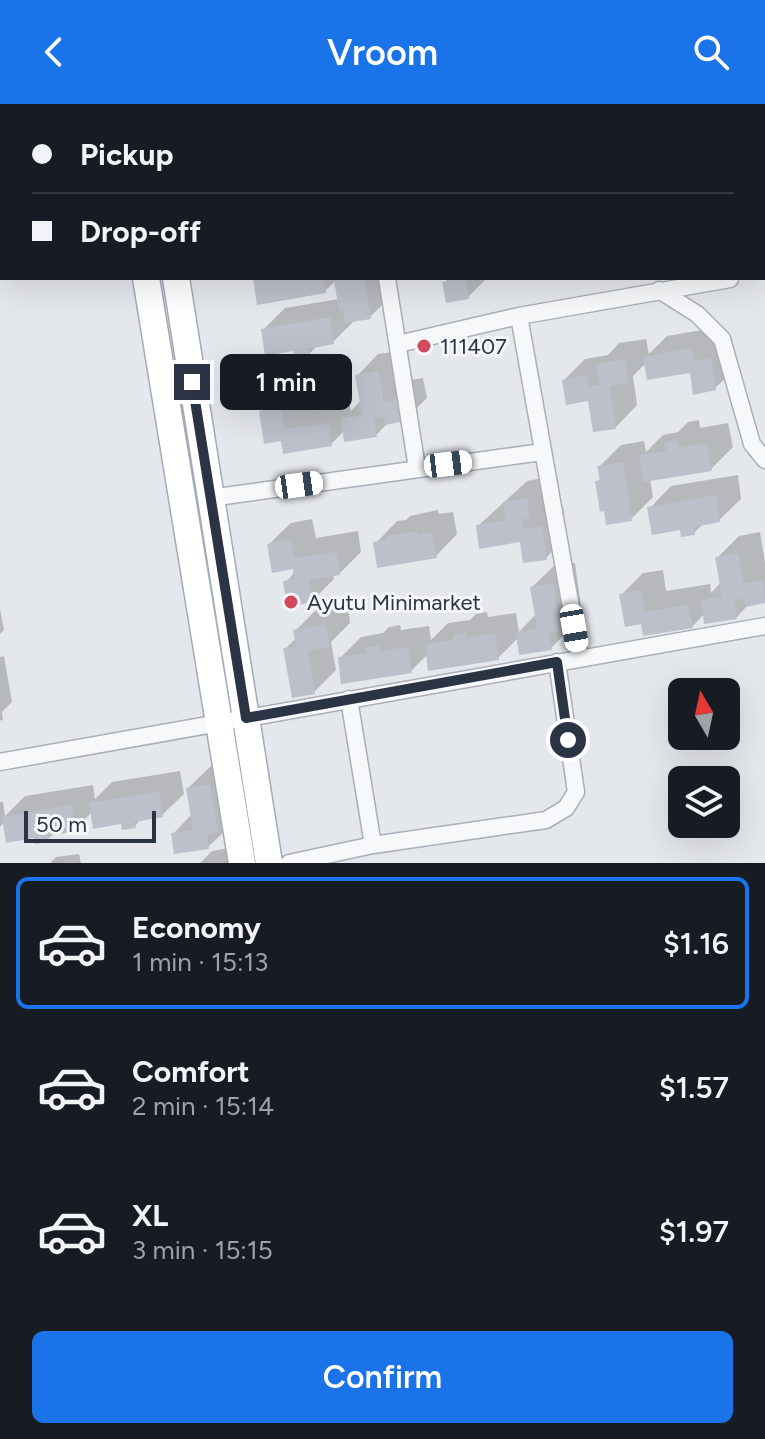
<!DOCTYPE html>
<html lang="en">
<head>
<meta charset="utf-8">
<style>
  :root { --surface:#171b24; --page:#242831; --text:#f1f3f6; --muted:#9ea1a6; --line:#363941; --accent:#1a73e8 }
  body { margin:0; font-family:Figtree,sans-serif; background:var(--page); color:var(--text); height:100vh; display:flex; flex-direction:column; font-size:30px; white-space:nowrap }
  * { box-sizing:border-box; margin:0 }
  p { font-size:26px; color:var(--muted) }
  .icon { flex:none; width:44px; height:44px; fill:none; stroke:currentColor; stroke-width:2; stroke-linecap:round; stroke-linejoin:round }
  .map { position:relative; height:759px; overflow:hidden }
  .details { display:flex; flex-direction:column; background:var(--surface); flex:1 }
  .details>* { flex:none }
  .guide { position:absolute; left:0px; top:0px; width:766px; height:176px; box-shadow:0 8px 32px #0002; display:grid; align-content:center; height:176px; padding:0 32px; background:var(--surface) }
  .needle { width:52px; rotate:351deg }
  .controls { position:absolute; left:668px; top:574px; display:grid; gap:16px }
  .controls a { display:grid; place-items:center; width:72px; height:72px; border-radius:12px; background:var(--surface); box-shadow:0 8px 32px #0002; font-size:40px }
  .scale { position:absolute; left:24px; bottom:20px; width:132px; box-sizing:border-box; padding-left:8px; border:4px solid #2b3445; border-top:0; font-size:22px; line-height:28px; white-space:nowrap; color:#2b3445; -webkit-text-stroke:6px #f4f6f9; paint-order:stroke }
  .end { position:absolute; width:36px; height:36px; margin:-18px; border:10px solid #2b3445; background:#fff; box-shadow:0 0 0 4px #fff }
  .from { border-radius:50% }
  .bubble { position:absolute; height:56px; border-radius:12px; background:var(--surface); box-shadow:0 8px 32px #0002; font-size:26px; font-weight:600; line-height:56px; text-align:center }
  .car { position:absolute; width:24px; height:48px; margin:-24px -12px; border-radius:10px; box-shadow:0 0 6px 2px #0007; background:linear-gradient(#fff 24%,#345 0 40%,#fff 0 76%,#345 0 86%,#fff 0) }
  .guide b { display:flex; align-items:center; gap:28px; height:76px; font-size:30px }
  .guide b+b { border-top:2px solid var(--line) }
  .guide i { width:20px; height:20px; background:var(--text) }
  ul { padding:14px 0 0; list-style:none }
  li { display:flex; align-items:center; gap:24px; height:132px; margin:0 16px 12px; padding:0 16px; border:4px solid transparent; border-radius:12px }
  li div { flex:1 }
  li b { display:block; font-size:30px }
  li em { font-style:normal; font-weight:600 }
  li.active { border-color:var(--accent) }
  li>.icon { width:72px; height:72px; stroke-width:1.5 }
  .cta { display:flex; gap:16px; margin-top:auto; padding:16px 32px }
  .cta a { flex:1; height:92px; border-radius:12px; background:var(--accent); color:#fff; font-size:32px; font-weight:600; line-height:92px; text-align:center }
  header { display:flex; justify-content:space-between; align-items:center; height:104px; padding:0 32px; background:var(--accent); color:#fff; font-size:36px; font-weight:600 }
  .map>svg:first-child { display:block }
  .shadow { fill:#0003 }
  .building { fill:#bbc0ca }
  .lines { fill:none; stroke-linecap:round; stroke-linejoin:round }
  .street-casing { stroke:#a9aeb7; stroke-width:19 }
  .primary-casing { stroke:#a3abb8; stroke-width:29 }
  .street { stroke:#f7f8fa; stroke-width:16 }
  .primary { stroke:#fff; stroke-width:26 }
  .route { stroke:#2b3445; stroke-width:10 }
  .poi-dot { fill:#d1495b; stroke:#f4f6f9; stroke-width:3 }
  .labels { text-anchor:middle; stroke-width:6; stroke-linejoin:round; paint-order:stroke }
  .poi-label { font-size:22px; fill:#2b3445; stroke:#f4f6f9; text-anchor:start }
</style>
</head>
<body>
<header><svg class="icon" aria-label="back" viewBox="0 0 24 24"><path d="M15 5l-7 7 7 7"/></svg>Vroom<svg class="icon" aria-label="search" viewBox="0 0 24 24"><circle cx="10" cy="10" r="6"/><path d="M15 15l6 6"/></svg></header>
<div class="map">
<svg width="765" height="759" viewBox="0 0 765 759">
  <rect width="100%" height="100%" fill="#e4e7ec"/>
  <!-- shadow -->
  <path class="shadow" d="M0,0l2,7 -2,40z
    M55,0h63l-65,2z
    M225,0h48l-13,2z
    M621,0h34v2h-47z
    M674,0h33l1,2h-36z
    M255,174h133l3,18 -21,21 -15,3 -22,22 -15,3 -10,10 -45,-25 22,-22 54,-9 -3,-19 -11,11z
    M449,174h38l-19,19 -24,-14z
    M713,224l2,12 17,-2 5,29 -22,21 -24,-17 -45,-8 -13,13 4,29 -21,22 -26,-28 -26,-19 21,-21 23,-4 11,-12 27,-4 3,15 18,-18z
    M400,247l5,30 18,-3 4,20 -22,22 -16,2 -13,13 -32,-4 -13,13 -49,-5 -21,-27 21,-22 20,-3 4,22 43,-7 2,9 10,-11 -4,-24 21,-22z
    M699,316l1,8 28,-5 5,24 -22,22 -61,10 3,18 -22,22 -34,-37 4,-4 -2,-11 22,-22 23,-4 2,11 17,-17 15,-3 10,-10z
    M738,371l3,24 -22,21 -15,3 -10,10 -44,-25 21,-22z
    M548,373l3,18 -7,7 1,7 18,-3 4,30 -21,22 -24,-18 -44,-14 49,-45z
    M438,406l1,4 14,-2 4,22 -21,22 -60,-13 21,-22 9,-1 4,-4z
    M312,415l4,19 42,-7 3,21 -21,21 -7,1 1,5 -22,22 -26,-19 9,-10 -1,-5 -25,-23 22,-21z
    M760,428l5,31v38l-16,3 -12,13 -32,-4 -13,14 -49,-5 -22,-27 22,-22 20,-3 3,21 44,-7 1,9 10,-11 -4,-24 22,-22z
    M575,459l6,44 -10,10 1,10 -21,21 -32,-11 -21,21 -70,-4 -17,17 -71,-13 21,-21 22,-4 6,-6 11,-2 1,5 28,-4 2,14 17,-17 22,-3 6,-6 11,-2 1,5 28,-4 3,19 17,-18 -4,-27 22,-21z
    M348,500l2,19 -19,19 5,28 -22,22 -29,-43 11,-11 -1,-7 22,-22z
    M0,505l4,21 -4,4z
    M4,552l8,46 -10,10 1,7 -3,2v-64z
    M231,659l-1,63 -22,21 -35,-13 19,-20 -4,-26 22,-21z
    M180,667l4,23 -22,21 -21,4 -6,7 -43,-14 -17,18 -21,3 -7,7 -43,-18 -4,5v-25h3l2,14 20,-20 68,-11 2,14 17,-17z
    M235,743l3,16h-38l12,-12z
    M79,750l2,9h-31l6,-6z"/>
  <!-- building -->
  <path class="building" d="M253,174h70l3,15 -69,12z
    M338,174h26l7,41 -26,4 -2,-13 -4,1 -5,-31z
    M450,174h15l4,21 -23,4 -4,-21 8,-1z
    M330,213l4,27 -27,5 2,8 -15,2 -1,-8 -28,5 -4,-27z
    M692,244l2,13 17,-3 5,32 -23,5 -3,-22 -43,7 -4,-23z
    M625,255l4,24 -19,3 6,43 -23,3 -5,-31 -22,4 -4,-25 25,-5 2,11 10,-1 -3,-21z
    M378,267l6,31 18,-4 4,23 -21,4 -1,-8 -10,2 3,18 -33,5 -3,-24 21,-3 -7,-40z
    M281,303l4,22 43,-6 4,23 -49,8 -2,-13 -17,3 -5,-33z
    M678,336l1,8 28,-5 5,28 -69,11 -4,-27 27,-4 -2,-8z
    M623,358l9,59 -26,4 -2,-14 -4,1 -5,-31 5,-1 -3,-14z
    M716,391l4,27 -26,5 1,8 -14,2 -1,-7 -28,5 -5,-28z
    M527,394l3,20 -8,2 1,9 19,-3 5,34 -24,3 -3,-21 -41,7 -3,-24 30,-5 -3,-18z
    M417,427l1,4 14,-3 5,26 -60,10 -4,-26 14,-2 -1,-4z
    M291,435l3,19 43,-6 3,23 -31,5 4,22 -26,5 -4,-26 11,-2 -1,-10 -21,4 -5,-29z
    M738,449l6,30 19,-3 2,23 -19,4 -2,-8 -9,1 2,19 -33,5 -3,-24 21,-3 -7,-40z
    M554,479l6,48 -11,2 3,17 -33,5 -3,-23 21,-3 -7,-42z
    M641,486l4,22 43,-7 5,23 -50,8 -2,-12 -16,3 -6,-33z
    M326,520l4,23 -22,3 7,44 -23,4 -9,-50 13,-1 -3,-17z
    M466,528l1,6 28,-5 4,27 -71,11 -3,-27 28,-4v-5z
    M379,541l1,6 28,-4 4,26 -71,11 -3,-27 28,-4 -1,-5z
    M210,680l8,48 -11,2 2,15 -35,5 -3,-21 22,-3 -7,-42z
    M159,687l4,26 -29,5 2,6 -14,2 -1,-6 -28,5 -4,-26z
    M72,701l4,26 -28,5v6l-13,2 -1,-6 -28,5 -4,-26z"/>
  <g class="lines">
    <defs>
      <path id="street" d="M357,0v2
        M377,2l11,-2
        M0,67h2
        M387,174l30,190
        M659,186l38,24 25,25 30,105 13,16
        M519,212l61,342
        M398,240l121,-28 211,-37
        M210,394l332,-46
        M349,595l24,146
        M0,658l765,-136
        M289,759l84,-18 173,-25 20,-12 10,-16 -19,-130"/>
      <path id="primary" d="M117,0v2
        M148,0v2
        M146,174l96,585
        M176,174l93,585"/>
    </defs>
    <!-- street casing -->
    <use href="#street" class="street-casing"/>
    <!-- primary casing -->
    <use href="#primary" class="primary-casing"/>
    <!-- street -->
    <use href="#street" class="street"/>
    <!-- primary -->
    <use href="#primary" class="primary"/>
  </g>
  <g class="lines">
    <!-- route -->
    <path class="route" d="M192,278l54,336 311,-56 11,78"/>
  </g>
  <!-- markers -->
  <g class="poi-dot">
    <circle cx="424" cy="242" r="8"/>
    <circle cx="291" cy="498" r="8"/>
  </g>
  <g class="labels">
    <!-- poi labels -->
    <g class="poi-label">
      <text x="440" y="250">111407</text>
      <text x="307" y="506">Ayutu Minimarket</text>
    </g>
  </g>
</svg>
<div class="controls">
<a><svg class="needle" viewBox="-14 -14 28 28"><path d="M0-13l5 13h-10z" fill="#e53935"/><path d="M0 13l5-13h-10z" fill="#9ea1a6"/></svg></a>
<a><svg class="icon" aria-label="layers" viewBox="0 0 24 24"><path d="M12 4l9 5-9 5-9-5zM3 14l9 5 9-5"/></svg></a>
</div>
<div class="scale">50 m</div>
<i class="end from" style="left:568px;top:636px"></i>
<i class="end" style="left:192px;top:278px"></i>
<div class="bubble" style="left:220px;top:250px;width:132px">1 min</div>
<i class="car" style="left:448px;top:360px;rotate:83deg"></i>
<i class="car" style="left:299px;top:381px;rotate:82deg"></i>
<i class="car" style="left:574px;top:524px;rotate:170deg"></i>
<div class="guide">
<b><i class="from"></i>Pickup</b>
<b><i></i>Drop-off</b>
</div>
</div>
<section class="details">
<ul>
<li class="active"><svg class="icon" aria-label="car" viewBox="0 0 24 24"><path d="M5 17H2v-5l4-1 3-4h7l3 4 3 1v5h-3M9 17h6M6 11h13"/><circle cx="7" cy="17" r="2"/><circle cx="17" cy="17" r="2"/></svg><div><b>Economy</b><p>1 min · 15:13</p></div><em>$1.16</em></li>
<li><svg class="icon" aria-label="car" viewBox="0 0 24 24"><path d="M5 17H2v-5l4-1 3-4h7l3 4 3 1v5h-3M9 17h6M6 11h13"/><circle cx="7" cy="17" r="2"/><circle cx="17" cy="17" r="2"/></svg><div><b>Comfort</b><p>2 min · 15:14</p></div><em>$1.57</em></li>
<li><svg class="icon" aria-label="car" viewBox="0 0 24 24"><path d="M5 17H2v-5l4-1 3-4h7l3 4 3 1v5h-3M9 17h6M6 11h13"/><circle cx="7" cy="17" r="2"/><circle cx="17" cy="17" r="2"/></svg><div><b>XL</b><p>3 min · 15:15</p></div><em>$1.97</em></li>
</ul>
<div class="cta"><a>Confirm</a></div>
</section>
</body>
</html>
